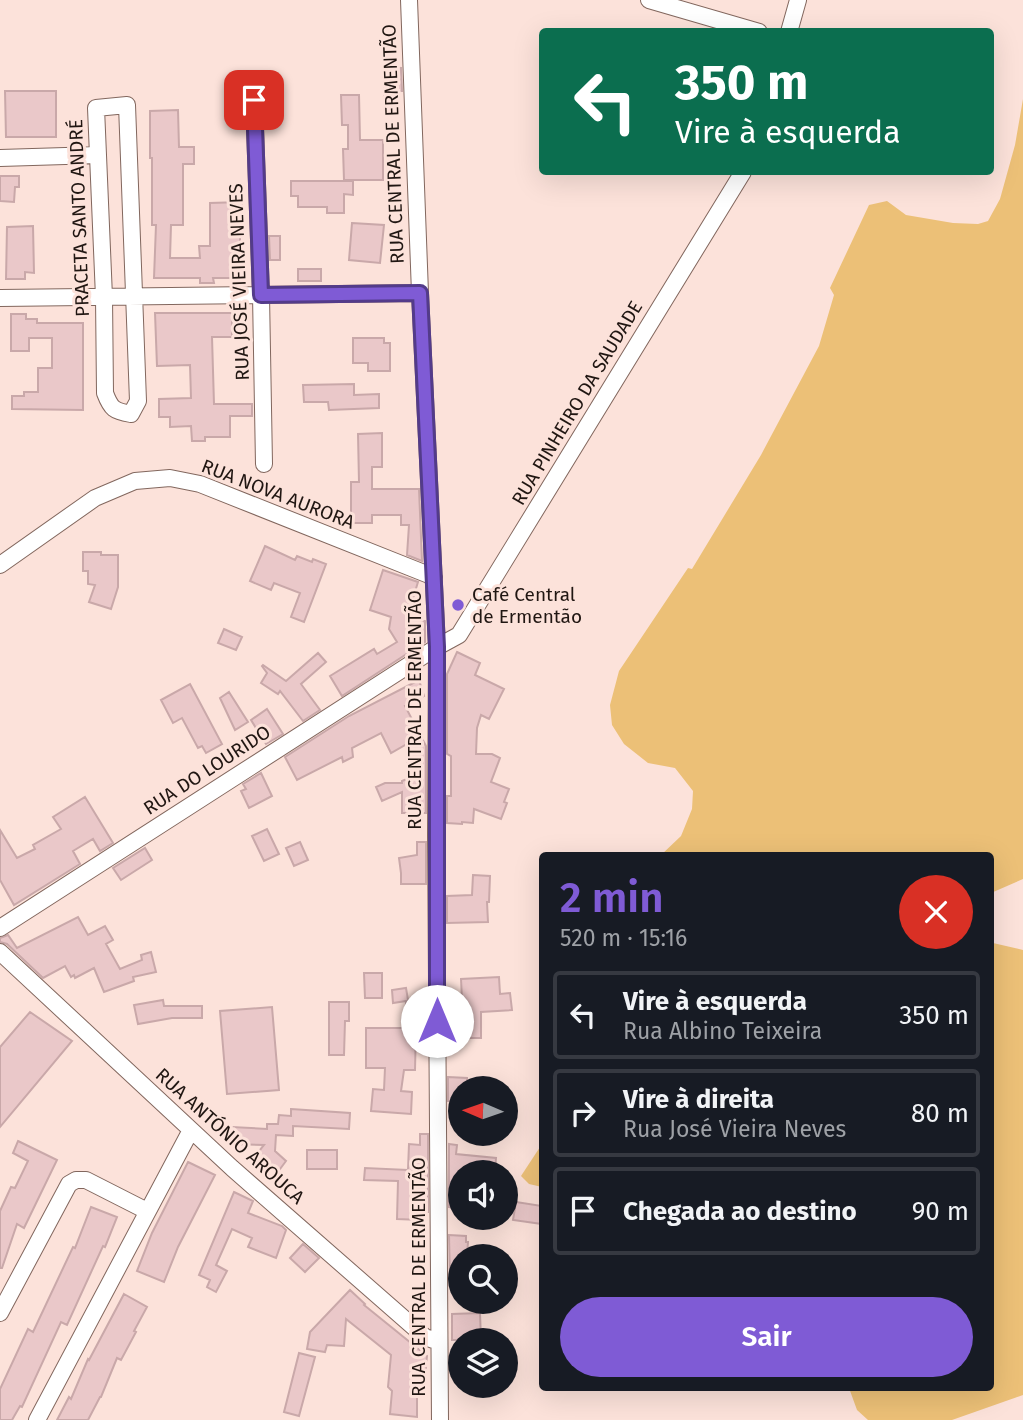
<!DOCTYPE html>
<html lang="pt">
<head>
<meta charset="utf-8">
<style>
	:root { --surface:#171b24; --page:#20242c; --text:#f1f3f6; --muted:#9ea1a6; --line:#363941; --accent:#7f5bd5 }
	body { margin:0; font-family:"Fira Sans",sans-serif; background:var(--page); color:var(--text); height:100vh; display:flex; flex-direction:column; font-size:26px; white-space:nowrap }
	* { box-sizing:border-box; margin:0 }
	p { font-size:23px; color:var(--muted) }
	.icon { flex:none; width:38px; height:38px; fill:none; stroke:currentColor; stroke-width:2; stroke-linecap:round; stroke-linejoin:round }
	.map { position:relative; flex:1; overflow:hidden }
	.details { position:absolute; left:539px; top:852px; width:455px; height:539px; display:flex; flex-direction:column; background:var(--surface); border-radius:7px; box-shadow:0 7px 28px #0002 }
	.details>* { flex:none }
	.banner { position:absolute; left:539px; top:28px; width:455px; height:147px; border-radius:7px; box-shadow:0 7px 28px #0002; background:#0b6e4f; color:#fff; overflow:hidden }
	.needle { width:46px; rotate:272deg }
	.controls { position:absolute; left:448px; top:1076px; display:grid; gap:14px }
	.controls a { display:grid; place-items:center; width:70px; height:70px; border-radius:50%; background:var(--surface); box-shadow:0 7px 28px #0002; font-size:35px }
	.pin { position:absolute; display:grid; place-items:center; width:60px; height:60px; color:#fff; margin:-30px; border-radius:14px; box-shadow:0 4px 10px #0006 }
	.me { position:absolute; width:77px; margin:-38px; rotate:0deg; stroke-linejoin:round; filter:drop-shadow(0 0 5px #0008) }
	.turn { display:flex; align-items:center; gap:24px; height:147px; padding:0 21px; font-size:32px }
	.turn .icon { width:91px; height:91px; stroke-width:2.5 }
	.turn b { display:block; font-size:49px; line-height:60px }
	.round { display:grid; place-items:center; flex:none; width:74px; height:74px; border-radius:37px; background:var(--page) }
	.summary { display:flex; align-items:center; justify-content:space-between; height:119px; padding:0 21px }
	h1 { font-size:42px; font-weight:600; line-height:52px; color:var(--accent) }
	.primary-button { display:flex; gap:14px; margin-top:auto; padding:14px 21px }
	.primary-button a { flex:1; height:80px; border-radius:42px; background:var(--accent); color:#fff; font-size:28px; font-weight:600; line-height:80px; text-align:center }
	ul { padding:0; list-style:none }
	li { display:flex; align-items:center; gap:21px; height:88px; margin:0 14px 10px; padding:0 7px; border:4px solid var(--line); border-radius:7px }
	li div { flex:1 }
	li b { display:block; font-size:26px }
	li em { font-style:normal }
	.map>svg:first-child { display:block }
</style>
</head>
<body>
<div class="map">
<svg width="1023" height="1420" viewBox="0 0 1023 1420">
	<rect width="100%" height="100%" fill="#fce2da"/>
	<path fill="#ecc077" d="M1023,99V879L991,893L990,856H660L681,836L692,809L693,791L675,768L648,763L624,744L612,725L610,705L619,671L688,568L692,569L761,455L819,346L834,295L830,288L869,205L887,201L906,215L953,223L978,224L988,221L1000,199L1015,145Z
		M993,943L1023,950V1395L952,1420H868L857,1410L849,1388H990V946Z
		M542,1144V1187L529,1184L521,1176Z"/>
	<path fill="#eac8c9" stroke="#c9a8a9" stroke-width="2" d="M385,67L401,68L402,91H395V96H384Z
		M5,91H56V137H6Z
		M341,95H359L360,140H383V180H344L343,149H348V125H342Z
		M178,110L179,147H194V164H183V225H171L170,258H200L199,246H210V203L242,202V234H240V261H238V278H213L214,283H200V278H154L156,225H152V158H150V111Z
		M0,176H19V187H15L14,202L0,201Z
		M291,181H353V195L344,194V213H327V207H298V196H291Z
		M352,223L384,225L380,263L349,260Z
		M33,226L34,273L25,272V279H6L7,227Z
		M269,236H280V260H270Z
		M298,269H321V281H298Z
		M155,313H232V337H212L214,404H252V416H230V437H205V441H192L191,426L170,427V417H159V399L191,398L190,365L157,366Z
		M11,314H26V319H37V323H83V410L12,409V396H24V392H38V368H52V338H29V351H11Z
		M353,338H384V343H390V371H368V363H353Z
		M354,384V395L379,394V408L329,410L328,402H304L303,385Z
		M382,433V467H372V489H419L422,561L407,555L409,525H401V515H372V523H351V482H359L358,434Z
		M265,546L295,560L297,556L312,562L313,559L326,564L304,622L291,617L300,593L274,583L271,590L250,581Z
		M83,552H101V555H118V587L111,609L89,602L95,585L88,584V571H83Z
		M383,570L418,582L407,618L425,621V642L342,696L330,676L374,649L377,654L397,642L389,629L391,617L370,610Z
		M224,629L242,637L236,650L218,643Z
		M457,652L480,663L475,675L504,689L489,719L481,715L477,728L476,754H492L500,758L491,782L509,789L504,802L507,803L501,819L474,809L473,823L462,822V824L447,823V796H451V756L447,754V674Z
		M318,653L326,662L301,684L320,710L303,721L280,691L278,694L261,683L267,673L262,666L263,665L286,681Z
		M419,680L424,696L405,706L426,746V813H402V792L382,801L376,787L385,783H402V781L407,779V744L391,753L381,733L352,748L353,757L343,762L342,757L297,780L285,757L349,716Z
		M190,684L222,744L206,753L202,746L198,748L182,718L173,723L161,700Z
		M229,692L248,722L235,730L220,698Z
		M267,709L283,734L266,744L251,720Z
		M261,773L272,796L249,808L241,791L246,789L243,784Z
		M85,797L113,843L100,851L93,839L73,851L80,864L14,905L0,880V830L17,858L35,849L33,845L61,829L53,817Z
		M267,829L279,854L264,861L252,836Z
		M300,842L308,860L294,866L286,848Z
		M417,842H426V884H401V873L399,858L417,855Z
		M145,848L152,860L121,880L113,868Z
		M473,875L490,876L489,902H487L488,922L447,923V896L472,895Z
		M78,917L88,935L105,926L113,940L106,944L120,969L142,960L141,955L151,952L156,972L133,977L134,981L104,992L94,968L75,978L74,975L71,977L65,966L43,978L7,944L0,942V938L8,935L17,948Z
		M364,973H382V998H365Z
		M499,977L500,994L510,993L512,1010L481,1012V1038H464V1021H452V999H462L461,979Z
		M406,988L408,1000L427,1001V1022H406V1001L393,1003L392,990Z
		M163,1000L164,1006H202V1018H172L138,1024L134,1005Z
		M329,1002H349V1021H345L344,1055H329Z
		M272,1007L279,1090L227,1094L220,1011Z
		M30,1012L72,1041L0,1127V1047Z
		M366,1028H416L415,1070H404L401,1091L412,1092L411,1114L371,1111L373,1089L384,1090L385,1068H366Z
		M448,1077L467,1078V1088H460V1102L448,1101Z
		M291,1109L350,1113L349,1129L293,1126V1136L276,1135L275,1151L286,1161L277,1173L270,1167L266,1173L251,1161L264,1145L231,1144L232,1127L267,1129V1124H278L279,1115L291,1116Z
		M420,1134H428V1212H422L421,1220L397,1219L398,1181L364,1180L365,1168L408,1170L409,1144L420,1145Z
		M18,1141L57,1160L24,1228L17,1224L2,1268H0V1211L11,1187L15,1188L28,1161L13,1153Z
		M449,1144L457,1145L456,1154L496,1158L495,1172H460V1208L449,1207Z
		M307,1150H337V1169H307Z
		M188,1162L215,1175L178,1247L164,1282L137,1271L152,1233Z
		M234,1192L253,1201L248,1213L282,1226L286,1230L276,1258L248,1247L252,1238L232,1229L216,1265L227,1271L216,1292L207,1287L210,1280L199,1275Z
		M516,1202L542,1206V1224L513,1220Z
		M91,1207L117,1217L105,1247L103,1246L67,1325L61,1322L22,1407L20,1406L12,1420H0V1389L28,1329L33,1332L73,1247L75,1248Z
		M449,1235L466,1236V1242H468L467,1256H460V1281H450Z
		M303,1244L319,1258L305,1272L290,1258Z
		M350,1290L365,1304L364,1305L427,1356L423,1394H417V1417L390,1414L392,1391L388,1387L391,1355L346,1319L344,1346L327,1345L325,1352L307,1349L310,1332Z
		M124,1294L147,1307L134,1331L136,1332L121,1360L117,1358L101,1397H100L88,1420H57L69,1397L71,1399L88,1359L89,1360Z
		M480,1313L481,1340H452V1314Z
		M299,1353L315,1357L299,1416L284,1412Z"/>
	<g fill="none" stroke-linecap="round" stroke-linejoin="round">
		<defs>
			<path id="minor" d="M409,0L420,293L437,647L436,835L440,1420
				M649,0L759,32
				M789,32L798,0
				M254,100L261,295L264,464
				M127,105L138,401L131,414C114,411 111,409 105,393L104,297L96,108Z
				M0,158L98,155
				M0,298L420,293
				M0,565L95,498L135,481L170,478L200,484L434,577
				M0,928L437,647L459,635L743,172
				M0,952L232,1168L425,1337L439,1342
				M0,1313L69,1184L76,1180H86L147,1211
				M37,1420L191,1130"/>
		</defs>
		<use href="#minor" stroke="#82675e" stroke-width="18"/>
		<use href="#minor" stroke="#fff" stroke-width="16"/>
	</g>
	<g fill="none" stroke-linecap="round" stroke-linejoin="round">
		<defs>
			<path id="route" d="M254,100L261,295L420,293L437,647V1021"/>
		</defs>
		<use href="#route" stroke="#533b8a" stroke-width="18"/>
		<use href="#route" stroke="#7f5bd5" stroke-width="12"/>
	</g>
	<circle fill="#7f5bd5" stroke="#fce2da" stroke-width="2.5" cx="458" cy="605" r="7"/>
	<g text-anchor="middle" dominant-baseline="central" stroke-width="6" stroke-linejoin="round" paint-order="stroke">
		<g font-size="19" fill="#201612" stroke="#fce2da">
			<text transform="translate(393 144) rotate(-92)">RUA CENTRAL DE ERMENTÃO</text>
			<text transform="translate(79 218) rotate(-92)">PRACETA SANTO ANDRÉ</text>
			<text transform="translate(239 282) rotate(-92)">RUA JOSÉ VIEIRA NEVES</text>
			<text transform="translate(577 403) rotate(-59)">RUA PINHEIRO DA SAUDADE</text>
			<text transform="translate(278 494) rotate(21)">RUA NOVA AURORA</text>
			<text transform="translate(414 710) rotate(-90)">RUA CENTRAL DE ERMENTÃO</text>
			<text transform="translate(207 770) rotate(-33)">RUA DO LOURIDO</text>
			<text transform="translate(230 1136) rotate(42)">RUA ANTÓNIO AROUCA</text>
			<text transform="translate(418 1277) rotate(-90)">RUA CENTRAL DE ERMENTÃO</text>
		</g>
		<g font-size="19" fill="#201612" stroke="#fce2da" text-anchor="start">
			<text x="472" y="594">Café Central<tspan x="472" dy="22">de Ermentão</tspan></text>
		</g>
	</g>
</svg>
<div class="controls">
<a><svg class="needle" viewBox="-14 -14 28 28"><path d="M0-13l5 13h-10z" fill="#e53935"/><path d="M0 13l5-13h-10z" fill="#9ea1a6"/></svg></a>
<a><svg class="icon" aria-label="sound" viewBox="0 0 24 24"><path d="M4 9h4l5-4v14l-5-4H4zM17 9q2 3 0 6"/></svg></a>
<a><svg class="icon" aria-label="search" viewBox="0 0 24 24"><circle cx="10" cy="10" r="6"/><path d="M15 15l6 6"/></svg></a>
<a><svg class="icon" aria-label="layers" viewBox="0 0 24 24"><path d="M12 4l9 5-9 5-9-5zM3 14l9 5 9-5"/></svg></a>
</div>
<div class="pin" style="left:254px;top:100px;background:#d93025"><svg class="icon" aria-label="arrive" viewBox="0 0 24 24"><path d="M6 21V4h12l-3 4 3 4H6"/></svg></div>
<svg class="me" style="left:437px;top:1021px" viewBox="-20 -20 40 40"><circle r="19" fill="#fff"/><path d="M0-13L10 11 0 6-10 11z" fill="#7f5bd5"/></svg>
<div class="banner">
<div class="turn"><svg class="icon" aria-label="left" viewBox="0 0 24 24"><path d="M17 20v-9H6M10 6l-5 5 5 5"/></svg><div><b>350 m</b>Vire à esquerda</div></div>
</div>
<section class="details">
<div class="summary"><div><h1>2 min</h1><p>520 m · 15:16</p></div><a class="round" style="background:#d93025;color:#fff"><svg class="icon" aria-label="close" viewBox="0 0 24 24"><path d="M6 6l12 12M18 6L6 18"/></svg></a></div>
<ul>
<li><svg class="icon" aria-label="left" viewBox="0 0 24 24"><path d="M17 20v-9H6M10 6l-5 5 5 5"/></svg><div><b>Vire à esquerda</b><p>Rua Albino Teixeira</p></div><em>350 m</em></li>
<li><svg class="icon" aria-label="right" viewBox="0 0 24 24"><path d="M7 20v-9h11M14 6l5 5-5 5"/></svg><div><b>Vire à direita</b><p>Rua José Vieira Neves</p></div><em>80 m</em></li>
<li><svg class="icon" aria-label="arrive" viewBox="0 0 24 24"><path d="M6 21V4h12l-3 4 3 4H6"/></svg><div><b>Chegada ao destino</b></div><em>90 m</em></li>
</ul>
<div class="primary-button"><a>Sair</a></div>
</section>
</div>
</body>
</html>
